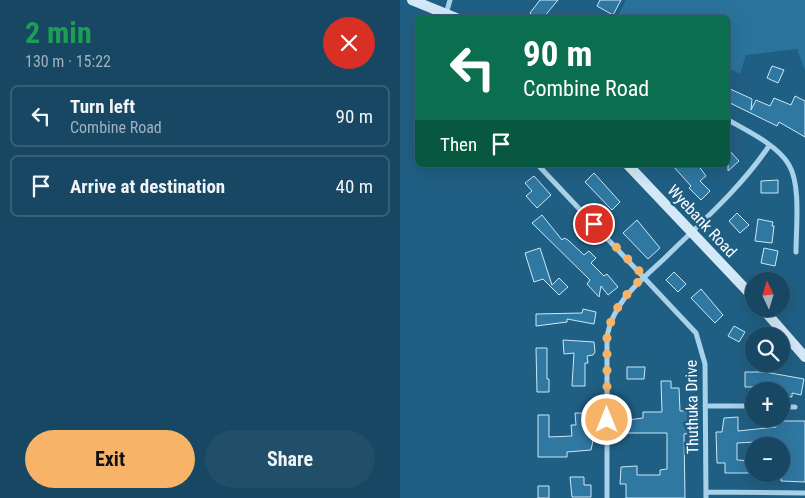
<!DOCTYPE html>
<html lang="en">
<head>
<meta charset="utf-8">
<style>
	:root { --surface:#184763; --page:#214e69; --text:#f1f3f6; --muted:#9fb2be; --line:#365f78; --accent:#f7b368 }
	body { margin:0; font-family:"Roboto Condensed",sans-serif; background:var(--page); color:var(--text); height:100vh; display:flex; flex-direction:column; font-size:19px; white-space:nowrap }
	* { box-sizing:border-box; margin:0 }
	p { font-size:16px; color:var(--muted) }
	.icon { flex:none; width:28px; height:28px; fill:none; stroke:currentColor; stroke-width:2; stroke-linecap:round; stroke-linejoin:round }
	.map { position:relative; flex:1; overflow:hidden }
	.details { display:flex; flex-direction:column; background:var(--surface); width:400px }
	.details>* { flex:none }
	.banner { position:absolute; left:15px; top:15px; width:315px; height:152px; border-radius:8px; box-shadow:0 5px 20px #0002,0 0 0 1px var(--line); background:#0b6e4f; color:#fff; overflow:hidden }
	.needle { width:32px; rotate:356deg }
	.controls { position:absolute; left:345px; top:272px; display:grid; gap:10px }
	.controls a { display:grid; place-items:center; width:45px; height:45px; border-radius:50%; background:var(--surface); box-shadow:0 5px 20px #0002,0 0 0 1px var(--line); font-size:25px }
	.pin { position:absolute; display:grid; place-items:center; width:42px; height:42px; color:#fff; margin:-21px; border:2px solid #fff; border-radius:50%; box-shadow:0 1px 5px #0007 }
	.me { position:absolute; width:55px; margin:-28px; rotate:0deg; stroke-linejoin:round; filter:drop-shadow(0 0 4px #0008) }
	.turn { display:flex; align-items:center; gap:18px; height:105px; padding:0 25px; font-size:22px }
	.turn .icon { width:65px; height:65px; stroke-width:2.5 }
	.turn b { display:block; font-size:35px; line-height:42px }
	.then { display:flex; align-items:center; height:48px; padding:0 25px; background:#0003; gap:10px; font-size:19px }
	.round { display:grid; place-items:center; flex:none; width:52px; height:52px; border-radius:26px; background:var(--page) }
	.summary { display:flex; align-items:center; justify-content:space-between; height:85px; padding:0 25px }
	h1 { font-size:30px; font-weight:700; line-height:38px; color:#1e9e55 }
	.action { display:flex; gap:10px; margin-top:auto; padding:10px 25px }
	.action a { flex:1; height:58px; border-radius:30px; background:var(--accent); color:#111; font-size:20px; font-weight:700; line-height:58px; text-align:center }
	.action a+a { background:var(--page); color:var(--text) }
	ul { padding:0; list-style:none }
	li { display:flex; align-items:center; gap:15px; height:62px; margin:0 10px 8px; padding:0 15px; border:2px solid var(--line); border-radius:8px }
	li div { flex:1 }
	li b { display:block; font-size:19px }
	li em { font-style:normal }
	main { display:flex; flex:1; min-height:0 }
	.map>svg:first-child { display:block }
</style>
</head>
<body>
<main>
<section class="details">
<div class="summary"><div><h1>2 min</h1><p>130 m · 15:22</p></div><a class="round" style="background:#d93025;color:#fff"><svg class="icon" aria-label="close" viewBox="0 0 24 24"><path d="M6 6l12 12M18 6L6 18"/></svg></a></div>
<ul>
<li><svg class="icon" aria-label="left" viewBox="0 0 24 24"><path d="M17 20v-9H6M10 6l-5 5 5 5"/></svg><div><b>Turn left</b><p>Combine Road</p></div><em>90 m</em></li>
<li><svg class="icon" aria-label="arrive" viewBox="0 0 24 24"><path d="M6 21V4h12l-3 4 3 4H6"/></svg><div><b>Arrive at destination</b></div><em>40 m</em></li>
</ul>
<div class="action"><a>Exit</a><a>Share</a></div>
</section>
<div class="map">
<svg width="405" height="498" viewBox="0 0 405 498">
	<rect width="100%" height="100%" fill="#205f84"/>
	<path fill="#2a739c" d="M226,0H405V70L397,49L346,55L340,74L328,68V18L217,17Z"/>
	<path fill="#2f78a2" stroke="#cce8f7" d="M140,0H158L143,18H136L130,13Z
		M200,0H221L213,15L197,6Z
		M372,66L384,70L378,83L367,78Z
		M328,88L352,99L351,110L356,100L370,106L374,98L391,105L395,96L405,101V137L379,122L377,126L328,102Z
		M328,149L339,161L328,171Z
		M272,165H298L306,176L300,181L310,191L301,200L289,188L291,186Z
		M194,173L220,202L212,210L185,182Z
		M134,176L151,195L137,208L126,196L132,191L125,183Z
		M378,180V193H361V181Z
		M337,213L349,225L340,233L329,221Z
		M142,215L162,240L164,238L168,240L184,255L189,251L196,258L191,263L204,276L207,274L218,287L208,295L201,286L199,297L187,284L190,280L132,223Z
		M358,219L373,222L372,226H374L372,243L355,241Z
		M237,220L260,248L248,259L223,233Z
		M140,248L152,285L159,278L168,287L159,295L143,279L134,282L125,253Z
		M364,248L378,251L375,266L361,263Z
		M274,272L286,284L278,292L266,280Z
		M301,289L323,315L315,323L291,298Z
		M183,309L196,312L194,324L167,319V322L136,326V314L182,313Z
		M334,326L345,332L339,342L328,336Z
		M163,340L194,342L195,352L193,355L187,356L188,363H185V386H172L174,353L164,354Z
		M136,348H147V379H149V392H137Z
		M227,367H245L244,379H227Z
		M345,372H365L404,379L401,395L392,393V397L381,395V391L373,389V387H345Z
		M261,381H271V388H279L280,411H290V417L295,422V433L284,434L285,498H226V484H220L221,467L237,466V475H260V470L267,469V433H220V421L243,418V412H262Z
		M175,413H186L190,436H194L191,450L167,452V457H138V415H149V437L172,436L171,425H176Z
		M338,417V431L376,427L375,421H405V482L381,481V446H356V442L337,443V460L354,461V473H325V463H317L316,432H322L324,418Z
		M170,477H184V485H191V497H172Z
		M138,486H149V498H138Z"/>
	<g fill="none" stroke-linecap="round" stroke-linejoin="round">
		<path stroke="#a8d2e9" stroke-width="5" d="M46,14L50,0
			M328,120C346,130 379,146 389,165C401,185 396,228 396,252
			M138,165L296,333L305,364L306,498
			M305,406H354
			M381,407H395
			M306,492L405,493
			M207,498V336C215,297 244,279 270,253C305,219 342,186 369,146"/>
		<path stroke="#d3e9f7" stroke-width="10" d="M12,0L56,18
			M228,165L354,298
			M363,309L405,357"/>
	</g>
	<g fill="none" stroke-linecap="round" stroke-linejoin="round">
		<path stroke="#f7b368" stroke-width="9" stroke-dasharray="0 16.2" d="M194,224L244,276C226,294 212,310 207,336V420"/>
	</g>
	<g text-anchor="middle" dominant-baseline="central" stroke-width="5" stroke-linejoin="round" paint-order="stroke">
		<g font-size="16" fill="#fff" stroke="#205f84">
			<text transform="translate(302 221) rotate(47)">Wyebank Road</text>
			<text transform="translate(292 407) rotate(-91)">Thuthuka Drive</text>
		</g>
	</g>
</svg>
<div class="controls">
<a><svg class="needle" viewBox="-14 -14 28 28"><path d="M0-13l5 13h-10z" fill="#e53935"/><path d="M0 13l5-13h-10z" fill="#9fb2be"/></svg></a>
<a><svg class="icon" aria-label="search" viewBox="0 0 24 24"><circle cx="10" cy="10" r="6"/><path d="M15 15l6 6"/></svg></a>
<a>+</a>
<a>−</a>
</div>
<div class="pin" style="left:194px;top:224px;background:#d93025"><svg class="icon" aria-label="arrive" viewBox="0 0 24 24"><path d="M6 21V4h12l-3 4 3 4H6"/></svg></div>
<svg class="me" style="left:207px;top:420px" viewBox="-20 -20 40 40"><circle r="17" fill="#f7b368" stroke="#fff" stroke-width="3"/><path d="M0-11L8 9 0 5-8 9z" fill="#fff"/></svg>
<div class="banner">
<div class="turn"><svg class="icon" aria-label="left" viewBox="0 0 24 24"><path d="M17 20v-9H6M10 6l-5 5 5 5"/></svg><div><b>90 m</b>Combine Road</div></div>
<div class="then">Then<svg class="icon" aria-label="arrive" viewBox="0 0 24 24"><path d="M6 21V4h12l-3 4 3 4H6"/></svg></div>
</div>
</div>
</main>
</body>
</html>
